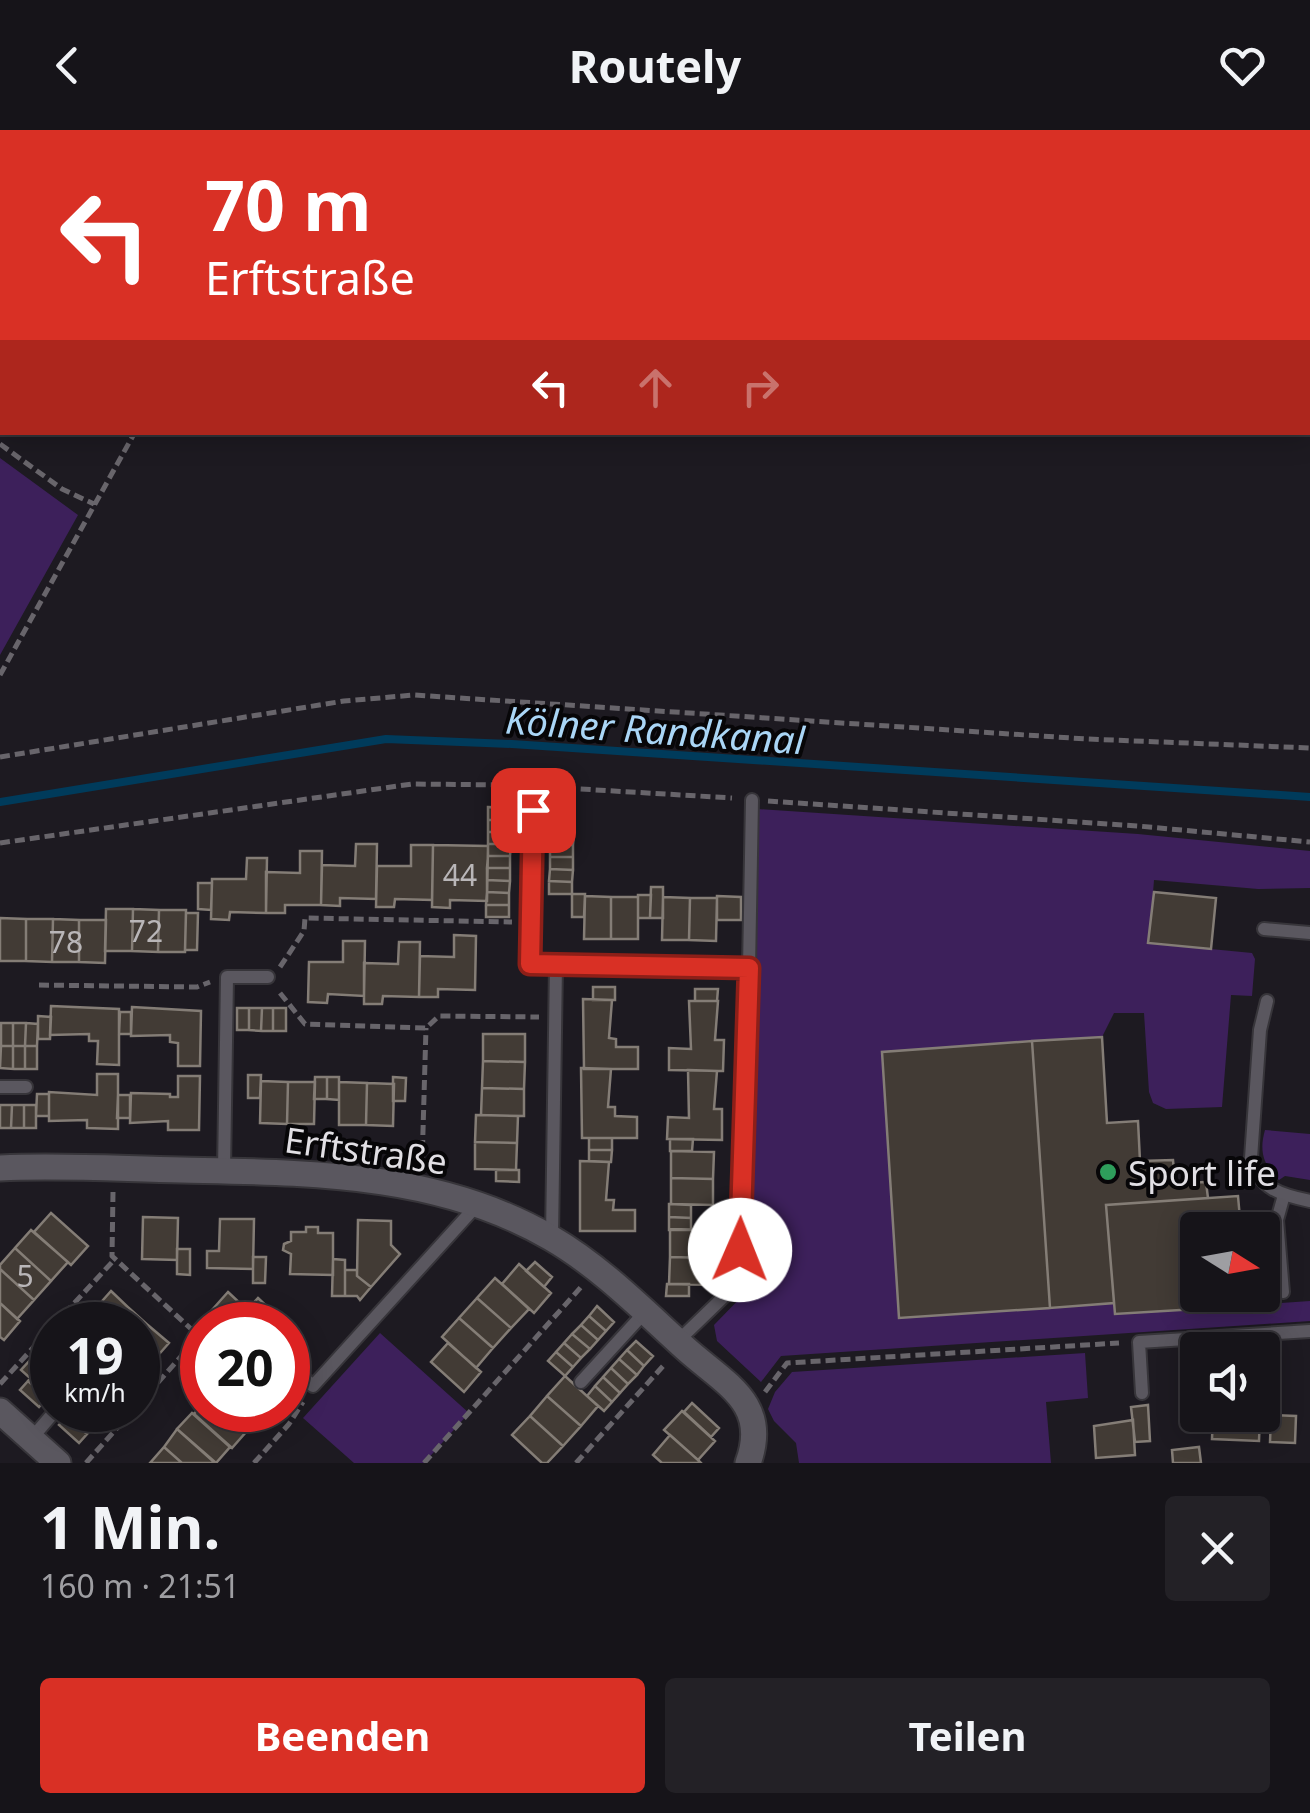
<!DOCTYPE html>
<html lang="de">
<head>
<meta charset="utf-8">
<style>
	:root { --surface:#161419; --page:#232126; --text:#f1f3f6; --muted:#9e9ea2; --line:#353338; --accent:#d93025 }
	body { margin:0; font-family:"Noto Sans",sans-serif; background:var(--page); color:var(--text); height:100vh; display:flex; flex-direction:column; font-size:38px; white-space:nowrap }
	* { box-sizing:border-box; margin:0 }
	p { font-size:32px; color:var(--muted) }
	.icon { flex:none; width:55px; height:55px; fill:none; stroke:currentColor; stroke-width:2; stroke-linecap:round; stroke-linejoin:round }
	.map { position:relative; height:1333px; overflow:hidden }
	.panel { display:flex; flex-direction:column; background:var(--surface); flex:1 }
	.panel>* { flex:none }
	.top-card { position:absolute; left:0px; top:0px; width:1310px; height:305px; box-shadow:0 5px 25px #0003,0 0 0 2px var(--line); background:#d93025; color:#fff; overflow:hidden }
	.needle { width:65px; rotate:101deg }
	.buttons { position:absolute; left:1180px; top:1082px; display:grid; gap:20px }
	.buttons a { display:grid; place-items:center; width:100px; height:100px; border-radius:10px; background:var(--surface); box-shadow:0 5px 25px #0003,0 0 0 2px var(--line); font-size:50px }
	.speed { position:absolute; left:30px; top:1172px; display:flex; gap:20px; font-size:50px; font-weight:700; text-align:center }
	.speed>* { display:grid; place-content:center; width:130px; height:130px; border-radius:50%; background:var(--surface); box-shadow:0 5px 25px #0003,0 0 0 2px var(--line); line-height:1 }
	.speed small { font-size:25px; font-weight:400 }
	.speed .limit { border:15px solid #d22; background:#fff; color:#111 }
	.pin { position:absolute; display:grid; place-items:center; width:85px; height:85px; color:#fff; margin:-42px; border-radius:20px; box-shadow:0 5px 15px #0006 }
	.me { position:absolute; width:110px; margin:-55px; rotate:1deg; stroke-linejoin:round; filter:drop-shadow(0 0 8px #0008) }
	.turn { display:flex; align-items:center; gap:35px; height:210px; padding:0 40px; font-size:45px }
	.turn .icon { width:130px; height:130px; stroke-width:2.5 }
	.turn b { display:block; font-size:70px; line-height:85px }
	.lanes { display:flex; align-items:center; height:95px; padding:0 40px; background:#0003; justify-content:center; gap:50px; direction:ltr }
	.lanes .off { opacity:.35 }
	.round { display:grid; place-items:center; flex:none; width:105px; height:105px; border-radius:10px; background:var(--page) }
	.headline { display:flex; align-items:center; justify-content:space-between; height:170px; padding:0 40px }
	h1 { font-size:60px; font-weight:700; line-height:75px }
	.cta { display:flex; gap:20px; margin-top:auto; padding:20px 40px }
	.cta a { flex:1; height:115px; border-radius:10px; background:var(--accent); color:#fff; font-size:40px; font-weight:700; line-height:115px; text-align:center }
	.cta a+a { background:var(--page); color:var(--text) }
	header { display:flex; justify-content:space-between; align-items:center; height:130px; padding:0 40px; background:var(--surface); font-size:45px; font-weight:700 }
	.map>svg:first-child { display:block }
</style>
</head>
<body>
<header><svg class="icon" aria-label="back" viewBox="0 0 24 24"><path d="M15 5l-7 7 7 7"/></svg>Routely<svg class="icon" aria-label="heart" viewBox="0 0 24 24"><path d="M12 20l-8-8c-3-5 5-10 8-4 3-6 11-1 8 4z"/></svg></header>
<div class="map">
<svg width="1310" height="1333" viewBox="0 0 1310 1333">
	<rect width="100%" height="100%" fill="#1d1a21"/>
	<path fill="#3d205b" d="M0,328L78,385L0,525Z
		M757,679L1138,704L1310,721V758L1258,759L1154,750L1149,813L1252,823L1255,829L1252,866L1231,865L1222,977L1166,979L1153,973L1149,962L1144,883H1114L1102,907L882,922L899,1188L1114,1173L1116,1184L1310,1171V1191L781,1226L761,1252L717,1211L714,1195L749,1159Z
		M1265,1000L1310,1004V1050L1285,1046L1279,1050C1263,1035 1259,1021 1265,1000Z
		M380,1203L469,1283L424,1333H354L303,1288Z
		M1085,1223L1088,1268L1046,1272L1051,1333H799L796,1313L774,1291L768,1279L775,1262L792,1242Z"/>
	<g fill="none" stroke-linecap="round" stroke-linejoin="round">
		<path stroke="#003b5b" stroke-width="8" d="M0,672L386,609L512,614L1310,667"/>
	</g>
	<path fill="#423b35" stroke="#847d76" stroke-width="2.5" d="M488,677L511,678V690H488Z
		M551,678L574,679V691H551Z
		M488,690H511V702H488Z
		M551,691H574V703H551Z
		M488,702H511V714H488Z
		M551,703H574L573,715H550Z
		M356,714H377L376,769L340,768V776L321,775L322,735L355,736Z
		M488,714H511L510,726H488Z
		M411,715H433L432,770L395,769L394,777H376L377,736H411Z
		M433,715L488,716L487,771L450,770V778L432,777Z
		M550,715H573V727H550Z
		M300,721H322L321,775H285V783H266V742L300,743Z
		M488,726H510V738H487Z
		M550,727H573V740L550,739Z
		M247,728H267L266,783L230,782L229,790L211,789L212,749H246Z
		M487,738H510V751L487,750Z
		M550,739L573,740L572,752L549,751Z
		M487,750L510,751L509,763L487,762Z
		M549,751L572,752V764H549Z
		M198,753H212L211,780L198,779Z
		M651,757H663V788H650Z
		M487,762L509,763V775H486Z
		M1154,762L1216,768L1211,819L1148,813Z
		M572,764H585L584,787H572Z
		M638,765H651L650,788H638Z
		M585,766L611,767V809H584Z
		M717,766L741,767V790H717Z
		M611,767H638V809H611Z
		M663,767L690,768L689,810H662Z
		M690,768H717L716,811L689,810Z
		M486,775H509V787H486Z
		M106,779H133L132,821H105Z
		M133,779L159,780L158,822L132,821Z
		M159,780H186L185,822H158Z
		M186,783H198L197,820H185Z
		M0,788L26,789V831H0Z
		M26,789H53L52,832L26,831Z
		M53,789L79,790V832H52Z
		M79,790H106L105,833L79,832Z
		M454,805L476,806L475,860L438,859V867H419L420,826L454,827Z
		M343,811H365L364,866L328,864L327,873L308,872L309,832H343Z
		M399,812H420L419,867L383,866L382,874H364V833L398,834Z
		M593,857H615V870H593Z
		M695,859H718L717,871H695Z
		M583,869L612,870L609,908L616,909V917H638V939H584Z
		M689,871H718L715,910H724L723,941L669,940V918L691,919Z
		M51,876L119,879V935L97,934L98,911H89V904L50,905Z
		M132,877L201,881L200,936H178V913L170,912V905L131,906Z
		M237,878H249V900H237Z
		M249,878H262L261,901L249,900Z
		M262,878H273V901H261Z
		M273,878H286V901H273Z
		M120,882H131V904H119Z
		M38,886L51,887L50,909H38Z
		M1,893H13V916H1Z
		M13,893H26L25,916H13Z
		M26,893L38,894L37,916H25Z
		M483,904H525V932L483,931Z
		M1102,907L1107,993L1138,991L1140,1031L1173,1030L1175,1053L1206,1052L1208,1068L1106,1075L1114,1173L1050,1178L1032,911Z
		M1032,911L1050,1178L899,1188L882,922Z
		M1,916H13V939L0,938Z
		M13,916H25V939H13Z
		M25,916H37V939H25Z
		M483,931L525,932L524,959L482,958Z
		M581,938L611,939L608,977H615V986L637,987V1008H582Z
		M688,940L717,941L714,979H722V1010L667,1009L668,987L689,988Z
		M97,944H118V999L87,998V990L49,991V962L97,965Z
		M248,945H261L260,968H248Z
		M178,946H200L199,1000H168V991L130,993L131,963L170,964V967H178Z
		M315,947H327V969H314Z
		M327,947H339V970L327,969Z
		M393,947L406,948L405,971H393Z
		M261,951L288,952L287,994L260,993Z
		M288,952H315L314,994H287Z
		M339,952L367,953L366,995H339Z
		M367,953L394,954L393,996L366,995Z
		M482,958L524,959V986L481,985Z
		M37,964H49V986H36Z
		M118,965H130V988H117Z
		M0,975H12L11,998H0Z
		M12,975H24V998H11Z
		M24,975H36V998H24Z
		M476,985L518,986L517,1013L475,1012Z
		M589,1008H612V1020H589Z
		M670,1009H693L692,1021H670Z
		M475,1012L517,1013L516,1040L475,1039Z
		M589,1020H612L611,1032L589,1031Z
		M671,1021L714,1022L713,1049L671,1048Z
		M580,1031L609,1032L606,1070H614L613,1080H635V1101H580Z
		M496,1040H519V1052L496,1051Z
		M671,1048L713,1049V1075L671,1074Z
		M1238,1066L1241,1100H1198V1165H1245L1246,1176L1115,1184L1106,1075Z
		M669,1074L691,1075V1088L669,1087Z
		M51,1083L88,1116L71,1135L34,1102Z
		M143,1087L178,1088L177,1130L142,1129Z
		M669,1087L691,1088V1100H669Z
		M220,1089H254L253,1139L207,1138V1121H219Z
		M358,1090L391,1091V1115L400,1124L371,1157L357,1146Z
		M306,1097H318V1103H333V1145L290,1144L291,1124L283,1120L284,1114L291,1111V1102H306Z
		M670,1099L712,1100V1128L670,1127Z
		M31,1100L68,1132L51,1151L15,1118Z
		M15,1118L51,1151L34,1170L0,1139V1135Z
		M177,1119H190V1145L177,1144Z
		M253,1127H266L265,1153H253Z
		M670,1127L712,1128L711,1155L669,1154Z
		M333,1129L345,1130V1166H332Z
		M535,1132L552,1147L544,1157L526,1141Z
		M519,1134L551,1163L534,1183L502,1154Z
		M0,1139L34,1170L17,1189L0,1173Z
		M345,1140H357V1146L371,1157L360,1170L357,1166H345Z
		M495,1148L529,1179L511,1198L477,1168Z
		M667,1154H689V1166H666Z
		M111,1161L130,1179L116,1195H81Z
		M228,1162L259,1191L255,1195H209L203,1190Z
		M258,1168L275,1184L267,1193L250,1177Z
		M477,1168L511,1198L493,1218L459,1188Z
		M0,1173L20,1191L4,1210L0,1207Z
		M597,1176L614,1192L606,1201L589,1186Z
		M130,1179L149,1196L138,1209V1195H116Z
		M589,1186L606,1201L598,1210L581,1195Z
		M459,1188L493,1218L476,1238L442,1207Z
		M581,1195L598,1210L590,1219L572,1204Z
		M149,1196L169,1213L138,1248V1209Z
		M572,1204L590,1219L581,1228L564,1213Z
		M636,1211L653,1226L644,1236L627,1220Z
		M448,1213L481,1242L464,1262L431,1232Z
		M564,1213L581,1228L573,1237L556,1222Z
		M43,1216L52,1224L30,1248L21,1240Z
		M627,1220L644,1236L637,1245L619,1229Z
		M556,1222L573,1237L565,1246L548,1231Z
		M619,1229L637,1245L628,1254L611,1238Z
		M44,1233L52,1240V1257L36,1242Z
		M611,1238L628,1254L620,1263L603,1247Z
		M36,1242L52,1257L47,1268L28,1251Z
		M565,1246L598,1276L581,1296L547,1266Z
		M603,1247L620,1263L612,1272L595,1256Z
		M28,1251L47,1268L39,1277L20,1260Z
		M595,1256L612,1272L604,1281L587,1266Z
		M547,1266L581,1296L563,1316L530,1286Z
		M692,1273L719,1298L711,1307L684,1282Z
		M202,1275V1280H222L246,1302L232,1318L194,1284Z
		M1148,1275L1150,1311L1135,1312L1131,1277Z
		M73,1280H79L95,1295L87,1304L67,1286Z
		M79,1280H97L103,1286L95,1295Z
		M222,1280H258L262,1284L246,1302Z
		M682,1281L715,1311L698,1330L664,1300Z
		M192,1283L230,1317L216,1333L177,1299Z
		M1213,1285H1260L1259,1311L1212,1309Z
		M1271,1285L1296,1286L1295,1313L1270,1312Z
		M67,1286L87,1304L79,1313L59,1295Z
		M530,1286L563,1316L547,1333H542L512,1305Z
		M1133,1290L1135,1325L1096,1328L1094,1296Z
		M177,1299L215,1333H182L164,1317Z
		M670,1305L698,1330L701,1333H662L653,1325Z
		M164,1317L182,1333H150Z
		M1199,1317L1201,1333H1173L1172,1320Z"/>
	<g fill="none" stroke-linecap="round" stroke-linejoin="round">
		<defs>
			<path id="service" d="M533,680L530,834L749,838L739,1152L678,1211
				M1264,799L1310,803
				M749,838L752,670
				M1267,871L1260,900L1251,1028C1259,1059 1281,1065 1310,1071
				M0,957H26
				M224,1041L227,847H268
				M552,1108L556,834
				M1283,1162L1277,1090L1284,1065
				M288,1234L313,1256L478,1074
				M581,1252L645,1182
				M1142,1263L1139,1212L1310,1201
				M31,1309L56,1280"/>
			<path id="minor" d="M0,1038C60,1035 122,1039 182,1040C309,1043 438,1042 551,1108C601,1137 643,1180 686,1219C725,1254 770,1273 748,1333
				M0,1281L58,1333"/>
		</defs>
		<use href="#service" stroke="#37353a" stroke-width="16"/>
		<use href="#minor" stroke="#37353a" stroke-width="29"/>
		<path stroke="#68656b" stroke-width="5" stroke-dasharray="10 5" stroke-linecap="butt" d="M309,2L310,0
			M0,314L62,359L94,374
			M0,545L135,302
			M0,627L344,571L414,565L1087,609L1310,618
			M768,671L1138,696L1310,712
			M0,713L412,654L513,655L732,668
			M280,837L304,801L305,788L512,792
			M39,855L197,857L210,852
			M280,863L305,894L426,898L439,886L539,887
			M422,1035L426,898
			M113,1062L112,1126L202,1209
			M54,1195L115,1129
			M0,1254L52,1197
			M765,1262L787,1233L1119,1213
			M138,1275L199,1206
			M86,1333L133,1280
			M254,1333L289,1294L303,1272
			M424,1333L582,1156
			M576,1333L664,1235"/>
		<use href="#service" stroke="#5a575f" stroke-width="12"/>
		<use href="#minor" stroke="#5a575f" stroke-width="25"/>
	</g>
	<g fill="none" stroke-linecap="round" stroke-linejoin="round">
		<defs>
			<path id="route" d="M533,680L530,834L749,838L740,1120"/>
		</defs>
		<use href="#route" stroke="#8d1f18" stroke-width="25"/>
		<use href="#route" stroke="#d93025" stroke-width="18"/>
	</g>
	<circle fill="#2e9e5b" stroke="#070608" stroke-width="4" cx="1108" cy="1042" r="10"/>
	<g text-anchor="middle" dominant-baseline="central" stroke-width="8" stroke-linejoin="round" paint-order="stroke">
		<g font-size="30" fill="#b9b6b8">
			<text x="460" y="744">44</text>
			<text x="146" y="800">72</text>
			<text x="66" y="811">78</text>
			<text x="25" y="1145">5</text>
		</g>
		<g font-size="35" fill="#e1dfe4" stroke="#070608">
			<text transform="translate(366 1020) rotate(8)">Erftstraße</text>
		</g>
		<g font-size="35" fill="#e1dfe4" stroke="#070608" text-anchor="start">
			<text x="1128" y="1042">Sport life</text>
		</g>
		<g font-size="38" font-style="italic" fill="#aad6f6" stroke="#070608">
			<text transform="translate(655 599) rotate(4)">Kölner Randkanal</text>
		</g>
	</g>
</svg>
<div class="buttons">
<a><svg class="needle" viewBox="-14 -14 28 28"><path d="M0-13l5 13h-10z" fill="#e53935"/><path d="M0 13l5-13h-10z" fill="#9e9ea2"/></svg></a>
<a><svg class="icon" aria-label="sound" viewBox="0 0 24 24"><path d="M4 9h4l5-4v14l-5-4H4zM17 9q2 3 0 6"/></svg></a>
</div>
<div class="speed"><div>19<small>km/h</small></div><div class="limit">20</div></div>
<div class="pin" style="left:533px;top:680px;background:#d93025"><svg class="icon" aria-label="arrive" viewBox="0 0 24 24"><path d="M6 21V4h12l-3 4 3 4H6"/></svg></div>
<svg class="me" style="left:740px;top:1120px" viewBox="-20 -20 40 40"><circle r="19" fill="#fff"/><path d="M0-13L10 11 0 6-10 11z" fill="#d93025"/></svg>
<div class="top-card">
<div class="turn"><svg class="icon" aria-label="left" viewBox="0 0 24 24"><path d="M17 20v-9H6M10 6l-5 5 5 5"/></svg><div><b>70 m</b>Erftstraße</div></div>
<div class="lanes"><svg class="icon" aria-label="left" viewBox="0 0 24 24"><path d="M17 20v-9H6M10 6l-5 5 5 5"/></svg><svg class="icon off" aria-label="ahead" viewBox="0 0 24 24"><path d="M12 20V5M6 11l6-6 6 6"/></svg><svg class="icon off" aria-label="right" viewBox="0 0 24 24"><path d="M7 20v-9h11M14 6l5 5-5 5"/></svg></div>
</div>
</div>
<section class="panel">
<div class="headline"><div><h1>1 Min.</h1><p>160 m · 21:51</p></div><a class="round"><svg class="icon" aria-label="close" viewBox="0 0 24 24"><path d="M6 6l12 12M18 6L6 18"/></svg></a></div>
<div class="cta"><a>Beenden</a><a>Teilen</a></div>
</section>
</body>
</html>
